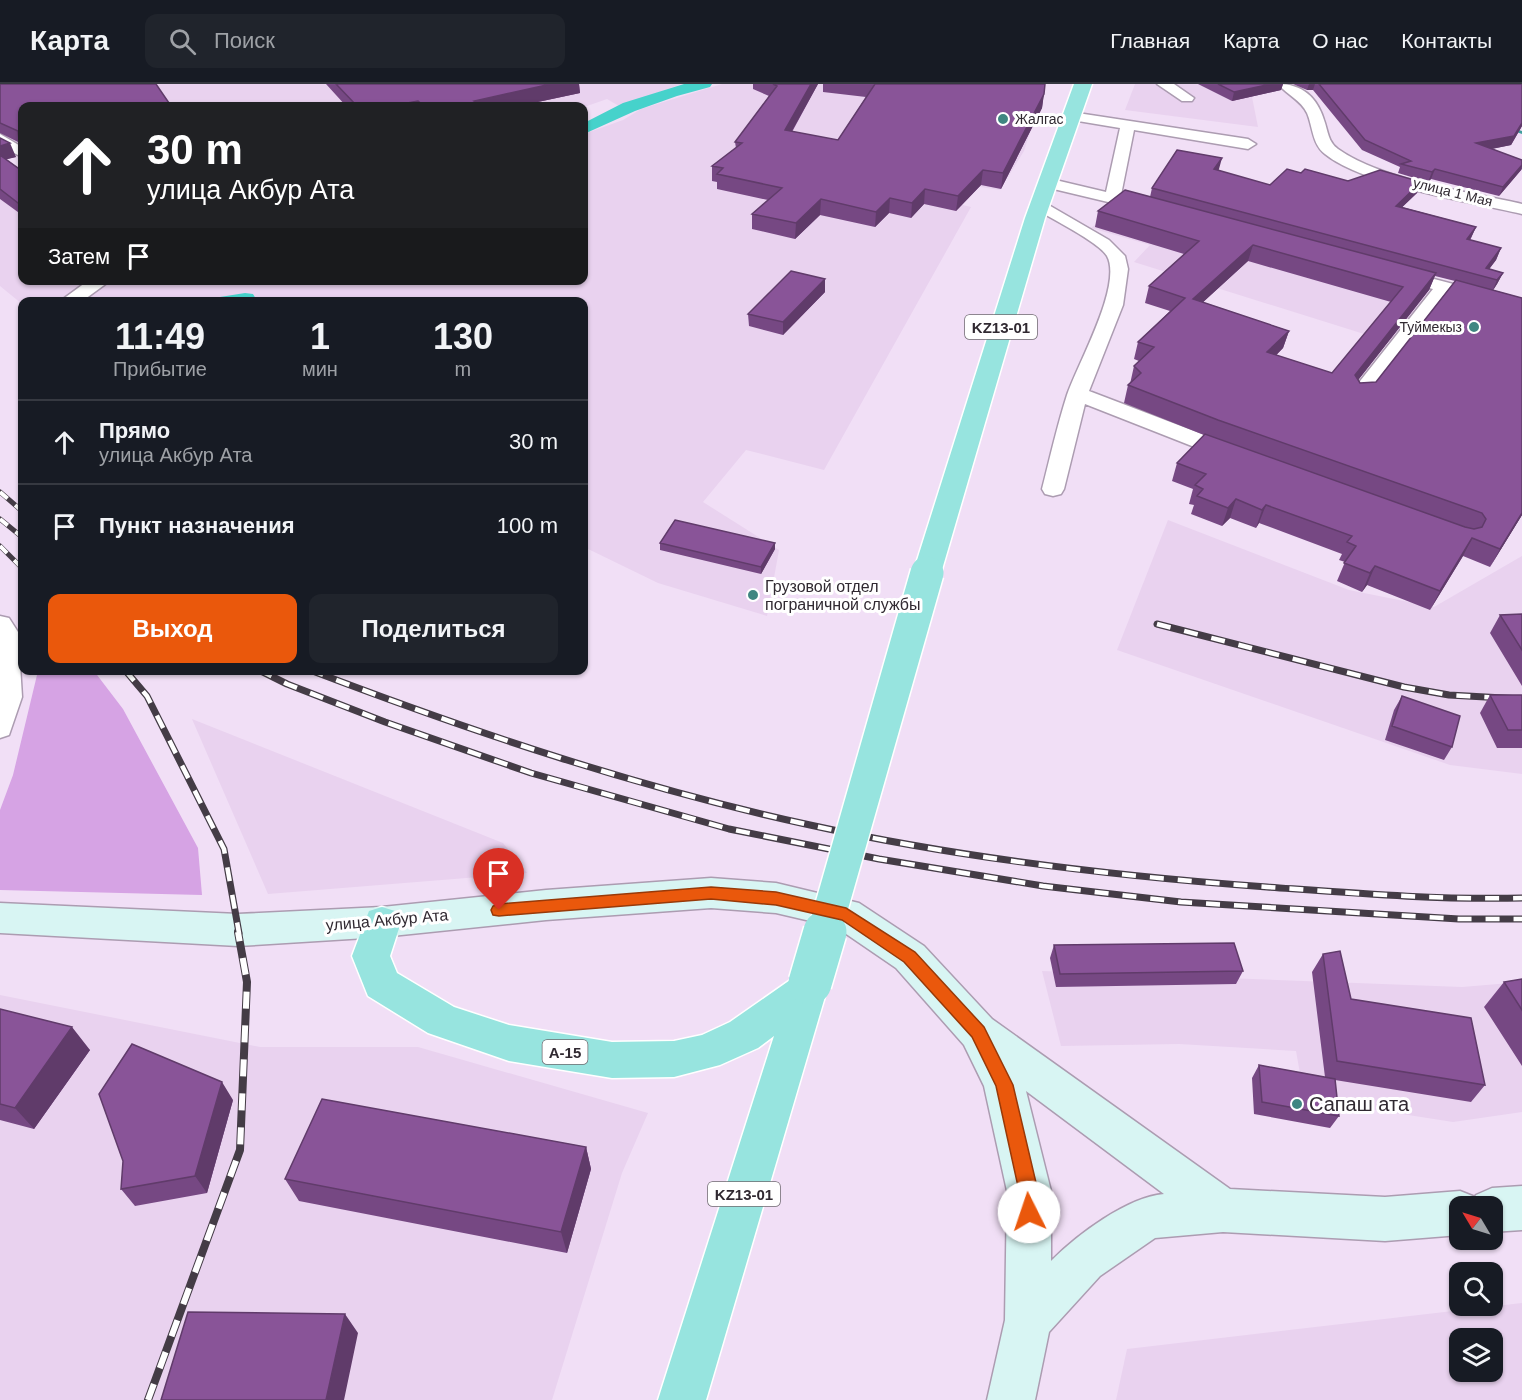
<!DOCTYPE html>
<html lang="ru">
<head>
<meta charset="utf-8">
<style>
	:root { --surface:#171b24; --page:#20242c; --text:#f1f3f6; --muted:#9ea1a6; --line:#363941; --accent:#ea580c }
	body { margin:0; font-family:Arial,sans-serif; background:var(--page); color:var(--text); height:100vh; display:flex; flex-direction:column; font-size:22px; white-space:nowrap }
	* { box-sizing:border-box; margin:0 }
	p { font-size:20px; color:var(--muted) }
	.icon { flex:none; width:33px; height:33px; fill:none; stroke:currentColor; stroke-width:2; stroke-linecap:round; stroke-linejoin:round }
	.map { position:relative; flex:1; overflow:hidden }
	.side { position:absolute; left:18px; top:213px; width:570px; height:378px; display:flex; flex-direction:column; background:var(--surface); border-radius:12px; box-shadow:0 2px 4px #0004 }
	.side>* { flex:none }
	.banner { position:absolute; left:18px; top:18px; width:570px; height:183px; border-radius:12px; box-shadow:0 2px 4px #0004; background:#202124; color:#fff; overflow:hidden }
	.needle { width:39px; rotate:308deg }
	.controls { position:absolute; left:1449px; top:1112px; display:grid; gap:12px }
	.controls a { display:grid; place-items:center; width:54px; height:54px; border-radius:12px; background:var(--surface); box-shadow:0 2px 4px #0004; font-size:30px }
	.pin { position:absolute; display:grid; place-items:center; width:51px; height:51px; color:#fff; margin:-62px -26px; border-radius:50% 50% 50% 0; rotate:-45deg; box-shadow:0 0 6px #0007 }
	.pin .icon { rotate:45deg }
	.me { position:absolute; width:66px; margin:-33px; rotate:356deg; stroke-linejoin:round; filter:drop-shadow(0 0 4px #0008) }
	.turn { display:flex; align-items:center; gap:21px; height:126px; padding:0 30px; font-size:27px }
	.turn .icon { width:78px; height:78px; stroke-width:2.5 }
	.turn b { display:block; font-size:42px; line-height:51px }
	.then { display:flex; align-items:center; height:57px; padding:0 30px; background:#0003; gap:12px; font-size:22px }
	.eta { display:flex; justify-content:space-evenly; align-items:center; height:102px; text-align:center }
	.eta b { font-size:36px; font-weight:600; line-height:42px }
	.cta { display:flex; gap:12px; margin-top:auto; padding:12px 30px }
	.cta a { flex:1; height:69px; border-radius:12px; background:var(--accent); color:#fff; font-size:24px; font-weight:600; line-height:69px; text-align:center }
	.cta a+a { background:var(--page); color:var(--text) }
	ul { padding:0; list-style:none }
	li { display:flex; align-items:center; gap:18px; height:84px; padding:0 30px; border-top:2px solid var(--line) }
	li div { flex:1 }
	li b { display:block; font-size:22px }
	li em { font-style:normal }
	header { display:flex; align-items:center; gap:36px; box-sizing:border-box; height:84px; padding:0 30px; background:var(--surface); border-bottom:2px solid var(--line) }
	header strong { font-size:28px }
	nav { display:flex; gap:33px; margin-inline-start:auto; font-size:21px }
	.search { width:420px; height:54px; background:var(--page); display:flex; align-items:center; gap:15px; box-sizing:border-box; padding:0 21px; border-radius:12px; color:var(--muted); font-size:22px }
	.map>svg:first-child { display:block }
</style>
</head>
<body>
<header>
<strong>Карта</strong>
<div class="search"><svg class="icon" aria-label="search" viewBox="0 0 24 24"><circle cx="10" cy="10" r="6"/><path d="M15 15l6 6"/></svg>Поиск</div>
<nav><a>Главная</a><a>Карта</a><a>О нас</a><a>Контакты</a></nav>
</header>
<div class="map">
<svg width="1522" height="1316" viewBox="0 0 1522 1316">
	<rect width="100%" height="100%" fill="#f1dff6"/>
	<path fill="#e9d2ef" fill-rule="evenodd" d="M0,0H682L619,22L607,15L584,23L22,22V62L0,47Z
		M722,0H1045L1024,67L1000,106L864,85L929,113L971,123L824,386L746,366L703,418L779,466L767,532L658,499L584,463V218H22V220L0,202V77L22,93V196H584V50L623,36L641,25Z
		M1135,0H1241L1251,8L1258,43L1125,26Z
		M1118,123L1436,209L1396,260L1134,178L1150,161L1091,144Z
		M1168,436L1349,506L1434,523L1522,472V690L1450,681L1117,566Z
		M192,635L503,759L527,789L268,810Z
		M1042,887L1462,903L1522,898V1028L1453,1038L1338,1020L1303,1006L1296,967L1179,960L1061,962Z
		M0,911L260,963H418L648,1029L622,1089L552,1316H0Z
		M1522,1219V1316H1116L1127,1265ZM1460,1254H1492V1287H1460Z"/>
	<path fill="#d6a3e4" d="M46,587H94L123,625L198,764L202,811L0,806V726L13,691L37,591Z"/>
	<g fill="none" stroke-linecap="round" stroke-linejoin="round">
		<path fill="#3f9f9d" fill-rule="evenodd" d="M1505,42L1522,47V50L1505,44Z"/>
		<path fill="#46d2cb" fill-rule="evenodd" d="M684,0H712L710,3L677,12L635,27L584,50V39L623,19Z
			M245,209L253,210L256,215L254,218H218L220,213Z"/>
		<defs>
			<path id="minor" d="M1157,0H1174L1194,14L1192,17H1182Z
				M1278,0C1302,0 1317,13 1324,36C1328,47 1328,58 1338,65C1383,97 1467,107 1522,120V130C1471,118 1363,101 1325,70C1312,60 1313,43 1307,29C1301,16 1287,11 1278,0Z
				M1071,28L1248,55L1256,60L1248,65L1134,46L1121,111L1156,120L1158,123L1150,128L1041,102L1039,99L1047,94L1106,108L1120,44L1066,35L1064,32Z
				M0,50L22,63V73L0,62Z
				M1040,116L1109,156L1125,172L1128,185L1123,221L1089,307L1241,365L1244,370L1241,375L1233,376L1225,375L1085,320L1064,405L1061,410L1053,412L1045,410L1042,405C1050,374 1057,342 1067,311C1077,281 1123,201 1107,172C1099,158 1050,134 1034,124L1032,121Z
				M1396,185L1522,218V230L1448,210L1367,314H1353L1350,310L1353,306L1433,205L1390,194L1387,190L1390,186Z
				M89,196H111L81,218H59Z
				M0,532L9,534L18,548L22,613L9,651L0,654Z"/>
			<path id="secondary" d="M711,794L776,799L859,819L924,862L992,935L1230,1105L1385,1113L1460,1107L1475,1113L1476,1111L1492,1104L1522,1102V1146L1492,1148V1122H1460V1151L1385,1157L1223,1148L1155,1154L1100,1192L1049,1248L1035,1316H987L1005,1236L1007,1107L984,1002L964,961L896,884L836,843L776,829L711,824L546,836L382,853L238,862L0,849V819L238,830L382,823L546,806ZM1026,1007L1164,1110C1127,1113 1077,1151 1051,1177V1107Z"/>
			<path id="trunk" d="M1074,0H1092L1045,134L941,489L937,496L927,498L917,496L913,489L1025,134Z
				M382,823L395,827L401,838L390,872L397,889L454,923L509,941L612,958L674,957L702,951L730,938L793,894L796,887L810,882L824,887L829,899L706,1316H658L774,952L758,964L720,981L674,993L612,994L509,977L428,949L368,912L352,872L369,827Z"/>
		</defs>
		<use href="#minor" stroke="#ac9cb1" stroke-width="3"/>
		<use href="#secondary" stroke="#ac9cb1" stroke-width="3"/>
		<use href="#trunk" stroke="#fff" stroke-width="3"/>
		<use href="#minor" fill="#fff" fill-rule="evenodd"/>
		<use href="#secondary" fill="#d8f5f3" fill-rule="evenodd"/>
		<use href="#trunk" fill="#97e4df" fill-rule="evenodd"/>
		<defs>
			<path id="rail-far2" d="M0,408L22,427
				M0,435L22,453
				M0,462L22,484"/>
			<path id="rail-far1" d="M1157,540L1404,603L1449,611L1522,615
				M125,586L147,612L224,765L239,849
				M259,586L287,600L385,638L531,689L729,745L879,775L1043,802L1181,818L1459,835H1522
				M310,586C473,648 639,704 810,741C960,774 1113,792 1267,803C1352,809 1437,816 1522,814"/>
			<path id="rail" d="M148,1316L240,1066L247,898L238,848"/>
		</defs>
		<use href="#rail-far2" stroke="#443c46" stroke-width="5"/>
		<use href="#rail-far1" stroke="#443c46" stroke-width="7"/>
		<use href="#rail" stroke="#443c46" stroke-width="8"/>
		<use href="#rail-far2" stroke="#fff" stroke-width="4" stroke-dasharray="10" stroke-linecap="butt"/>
		<use href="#rail-far1" stroke="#fff" stroke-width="4.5" stroke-dasharray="14" stroke-linecap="butt"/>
		<use href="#rail" stroke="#fff" stroke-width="6" stroke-dasharray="17" stroke-linecap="butt"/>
		<defs>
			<path id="trunk-bridge-far1" d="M824,849L927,489"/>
			<path id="trunk-bridge" d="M810,899L825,848"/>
		</defs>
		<use href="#trunk-bridge-far1" stroke="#fff" stroke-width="36" stroke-linecap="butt"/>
		<use href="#trunk-bridge" stroke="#fff" stroke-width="46" stroke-linecap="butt"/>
		<use href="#trunk-bridge-far1" stroke="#97e4df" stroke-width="33"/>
		<use href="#trunk-bridge" stroke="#97e4df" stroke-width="43"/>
	</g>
	<path fill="#764883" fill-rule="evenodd" d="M0,0L169,19L171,22H22V66L20,59L0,49Z
		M326,0H579L580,9L519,22H346Z
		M753,0H818L792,48L838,56L866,13L823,8V0H1045L1042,24L1001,105L981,101L956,127L924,120L911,134L889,129L875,143L820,131L795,155L752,145V130L768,116L717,105V98L712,97V82L736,64L735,58L769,12L753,5Z
		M1198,0H1283L1281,6L1232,17Z
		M1293,0H1522V42L1511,61L1491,65L1522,76V85L1499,112L1431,95L1428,98L1398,89L1400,83L1362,66L1313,6H1307Z
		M0,54L16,73L6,75L22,87V131L0,115Z
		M1219,85L1218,87L1270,101L1301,89L1348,97L1421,98L1417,109L1402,123L1476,143L1470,156L1501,164L1496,176L1489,185L1503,189L1497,200L1493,206L1522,214V431L1490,483L1463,472L1430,526L1367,501L1362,508L1337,497L1345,478L1339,476L1342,470L1259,439L1256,444L1230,434L1222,442L1191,430L1194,421L1189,420L1193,405L1172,397L1177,379L1204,351L1124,319L1128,301L1130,300L1134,282L1139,277L1134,275L1138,258L1170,227L1145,219L1149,202L1184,170L1095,143L1098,127L1150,113L1152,104ZM1248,177L1391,218L1332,289L1276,271L1283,264L1289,247L1203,218ZM1435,192L1455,197L1376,298L1360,299L1358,296L1429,206Z
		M825,195V208L783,251L749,242L748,230Z
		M660,459L775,465L761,490L660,466Z
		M1522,530V602L1490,549L1500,531Z
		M1490,611H1522V664H1497L1480,629Z
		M1402,612L1452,663L1444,676L1385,656L1394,626Z
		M1054,861L1243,887L1236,900L1056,903L1050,874Z
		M1323,870L1351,915L1485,1001L1471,1018L1335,996L1339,1032L1330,1044L1254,1030L1252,994L1259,981L1325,993L1312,888Z
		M1522,895V982L1484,923L1504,898Z
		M0,925L90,966L34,1045L0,1036Z
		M233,1016L207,1109L135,1122L121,1105Z
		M586,1063L591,1085L567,1169L299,1117L285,1095Z"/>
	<path fill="#603b6a" d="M551,0H579L580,9L519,22H475L474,17Z
		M811,0H818L784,61L785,46Z
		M1271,0H1283L1281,6L1232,17L1234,8Z
		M1309,0H1315L1313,6H1307Z
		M1044,10L1042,24L1001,105L1003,89Z
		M418,17L419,22H391Z
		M169,19L171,22H151Z
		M1522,39V42L1511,61L1472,69L1476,59Z
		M22,55V66L19,56Z
		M10,59L16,73L0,77V62Z
		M1222,74L1219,85L1211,96L1214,85Z
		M1522,81L1521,86L1499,112L1503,103Z
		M1435,85L1431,95L1428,98L1432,88Z
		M983,86L981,101L956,127L958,112Z
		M1421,98L1417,109L1392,133L1396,122Z
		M925,105L924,120L911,134L912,119Z
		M890,114L889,129L875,143L876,128Z
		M821,115L820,131L795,155L796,139Z
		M1476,143L1471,154L1462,166L1467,155Z
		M1253,161L1248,177L1188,232L1193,215Z
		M1501,164L1496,176L1484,192L1486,184Z
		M1436,189L1429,206L1348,309L1355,291Z
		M1503,189L1497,200L1492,208L1497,196Z
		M825,195V208L783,251V238Z
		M1289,247L1283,264L1262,286L1267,268Z
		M1236,415L1230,434L1222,442L1228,424Z
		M1266,421L1259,439L1256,444L1262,426Z
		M1522,429V431L1490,483L1500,465Z
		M1472,454L1463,472L1430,526L1440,507Z
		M775,459V465L761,490V483Z
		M1375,482L1367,501L1362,508L1370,489Z
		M72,943L90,966L34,1045L15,1024Z
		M222,998L233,1016L207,1109L195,1092Z
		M586,1063L591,1085L567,1169L561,1148Z
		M345,1230L358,1249L344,1316H326Z"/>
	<path fill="#895498" stroke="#603b6a" stroke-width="1.5" fill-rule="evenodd" d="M0,0H156L169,19L151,22H22V55L19,56L18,47L0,39Z
		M336,0H551L474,17L481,22H424L418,17L391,22H357Z
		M773,0H811L785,46L838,56L875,0H1045L1044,10L1003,89L983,86L958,112L925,105L912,119L890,114L876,128L821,115L796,139L752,130L782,104L717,90L723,84L712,82L742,59L735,58L777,2Z
		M1218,0H1271L1234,8Z
		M1319,0H1522V39L1514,52L1476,59L1522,76V81L1503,103L1435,85L1432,88L1401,80L1411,77L1365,56Z
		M0,54L10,59L0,62Z
		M1177,66L1222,74L1214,85L1270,101L1287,85L1301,89L1305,85L1348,97L1380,86L1421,98L1396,122L1476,143L1467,155L1501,164L1486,184L1503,189L1497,196L1152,104Z
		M0,71L22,87V122L0,105Z
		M1125,106L1436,189L1355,291L1360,299L1376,298L1456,196L1522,214V429L1500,465L1472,454L1440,507L1375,482L1370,489L1344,479L1356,462L1347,458L1352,452L1266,421L1262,426L1236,415L1228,424L1197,412L1203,405L1195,401L1206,390L1177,379L1205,350L1465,443L1474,445L1482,443L1486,435L1482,429L1218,336L1128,301L1141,289L1134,282L1154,263L1138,258L1185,214L1149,202L1199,157L1098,127ZM1253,161L1403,203L1332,289L1267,268L1289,247L1193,215Z
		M791,187L825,195L783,238L748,230Z
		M675,436L775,459L761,483L660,459Z
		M1522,530V566L1500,531Z
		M1490,611H1522V646H1508Z
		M1402,612L1460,632L1452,663L1392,642Z
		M1234,859L1243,887L1060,890L1054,861Z
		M1340,867L1351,915L1471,934L1485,1001L1337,977L1323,870Z
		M1522,895V926L1504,898Z
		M0,925L72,943L15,1024L0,1020Z
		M132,960L222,998L195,1092L121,1105L123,1077L99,1010Z
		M1259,981L1335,995L1339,1032L1262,1018Z
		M322,1015L586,1063L561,1148L285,1095Z
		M188,1228L345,1230L326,1316H161Z"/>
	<path fill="#ea580c" stroke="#983908" stroke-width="1.5" d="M711,803L776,808L846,824L915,868L984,943L1013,1001L1038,1107V1128L1035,1135L1029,1137L1022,1135L1019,1128V1107L996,1002L972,953L904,878L842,836L776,821L711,815L499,832L493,831L491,826L493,822L499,820Z"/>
	<g fill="#3f8681" stroke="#fff" stroke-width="2">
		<circle cx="1003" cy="35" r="6"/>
		<circle cx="1474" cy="243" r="6"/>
		<circle cx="753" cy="511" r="6"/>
		<circle cx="1297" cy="1020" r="6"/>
	</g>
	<g text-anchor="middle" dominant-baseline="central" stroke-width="6" stroke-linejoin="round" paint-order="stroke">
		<g font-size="14" fill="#302931" stroke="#fff" text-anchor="start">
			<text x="1015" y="35">Жалгас</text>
			<text x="1462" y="243" text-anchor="end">Туймекыз</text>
		</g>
		<g font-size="14" fill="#302931" stroke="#fff">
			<text transform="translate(1453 108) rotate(14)">улица 1 Мая</text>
		</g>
		<g fill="#fff" stroke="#6e696f" stroke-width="1.5">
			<rect x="965" y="231" width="72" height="24" rx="4.5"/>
			<rect x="542.5" y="956" width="45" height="24" rx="4.5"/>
			<rect x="708" y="1098" width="72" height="24" rx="4.5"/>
		</g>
		<g font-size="15" font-weight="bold" fill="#302931">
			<text x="1001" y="243">KZ13-01</text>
			<text x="565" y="968">A-15</text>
			<text x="744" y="1110">KZ13-01</text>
		</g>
		<g font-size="16" fill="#302931" stroke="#fff" text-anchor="start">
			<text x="765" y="502">Грузовой отдел<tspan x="765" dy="18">пограничной службы</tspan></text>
		</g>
		<g font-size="16" fill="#302931" stroke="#fff">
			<text transform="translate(387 836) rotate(-5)">улица Акбур Ата</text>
		</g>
		<g font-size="20" fill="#302931" stroke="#fff" text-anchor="start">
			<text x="1309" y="1020">Сапаш ата</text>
		</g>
	</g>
</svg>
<div class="controls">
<a><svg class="needle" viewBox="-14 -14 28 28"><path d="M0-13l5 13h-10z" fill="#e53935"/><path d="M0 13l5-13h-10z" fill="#9ea1a6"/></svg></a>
<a><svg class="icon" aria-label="search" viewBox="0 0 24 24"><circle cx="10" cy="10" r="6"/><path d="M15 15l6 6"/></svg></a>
<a><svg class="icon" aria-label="layers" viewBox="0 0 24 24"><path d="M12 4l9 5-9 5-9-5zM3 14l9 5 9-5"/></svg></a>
</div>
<div class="pin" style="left:499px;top:826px;background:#d93025"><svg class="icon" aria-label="arrive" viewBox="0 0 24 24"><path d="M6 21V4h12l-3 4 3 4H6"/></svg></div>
<svg class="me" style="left:1029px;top:1128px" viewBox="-20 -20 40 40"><circle r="19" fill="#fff"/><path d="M0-13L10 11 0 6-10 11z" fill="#ea580c"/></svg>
<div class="banner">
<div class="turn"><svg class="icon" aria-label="ahead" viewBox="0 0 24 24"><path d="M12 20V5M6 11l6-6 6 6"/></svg><div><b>30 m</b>улица Акбур Ата</div></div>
<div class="then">Затем<svg class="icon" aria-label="arrive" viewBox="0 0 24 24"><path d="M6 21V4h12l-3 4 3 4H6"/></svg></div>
</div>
<section class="side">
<div class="eta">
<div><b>11:49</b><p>Прибытие</p></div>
<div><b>1</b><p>мин</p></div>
<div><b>130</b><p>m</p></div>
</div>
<ul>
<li><svg class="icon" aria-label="ahead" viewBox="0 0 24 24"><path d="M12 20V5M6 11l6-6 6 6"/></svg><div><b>Прямо</b><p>улица Акбур Ата</p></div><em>30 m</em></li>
<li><svg class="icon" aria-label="arrive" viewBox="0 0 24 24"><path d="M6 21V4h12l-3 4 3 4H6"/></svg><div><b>Пункт назначения</b></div><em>100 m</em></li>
</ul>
<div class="cta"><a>Выход</a><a>Поделиться</a></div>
</section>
</div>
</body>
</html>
